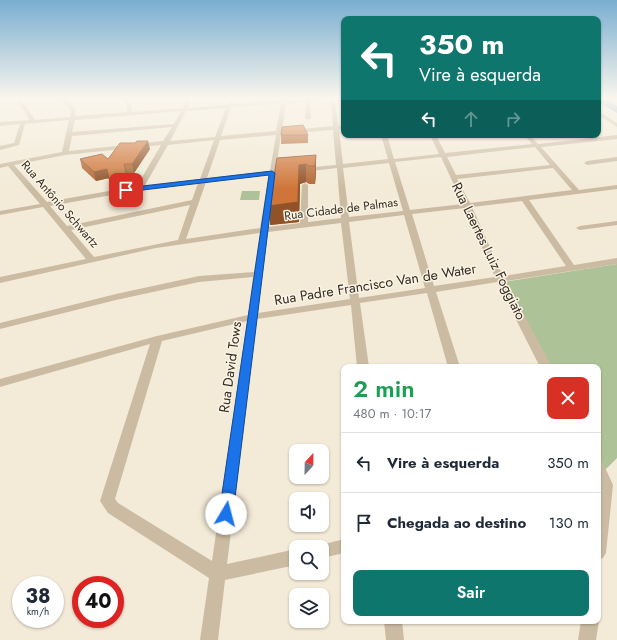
<!DOCTYPE html>
<html lang="pt">
<head>
<meta charset="utf-8">
<style>
	:root { --surface:#fff; --page:#f2f2f3; --text:#1f2937; --muted:#747a83; --line:#e0e1e3; --accent:#0f766e }
	body { margin:0; font-family:Jost,sans-serif; background:var(--page); color:var(--text); height:100vh; display:flex; flex-direction:column; font-size:15px; white-space:nowrap }
	* { box-sizing:border-box; margin:0 }
	p { font-size:13px; color:var(--muted) }
	.icon { flex:none; width:22px; height:22px; fill:none; stroke:currentColor; stroke-width:2; stroke-linecap:round; stroke-linejoin:round }
	.map { position:relative; flex:1; overflow:hidden }
	.panel { position:absolute; left:341px; top:364px; width:260px; height:260px; display:flex; flex-direction:column; background:var(--surface); border-radius:8px; box-shadow:0 1px 3px #0004 }
	.panel>* { flex:none }
	.hud { position:absolute; left:341px; top:16px; width:260px; height:122px; border-radius:8px; box-shadow:0 1px 3px #0004; background:#0f766e; color:#fff; overflow:hidden }
	.needle { width:26px; rotate:22deg }
	.buttons { position:absolute; left:289px; top:444px; display:grid; gap:8px }
	.buttons a { display:grid; place-items:center; width:40px; height:40px; border-radius:8px; background:var(--surface); box-shadow:0 1px 3px #0004; font-size:20px }
	.speed { position:absolute; left:12px; top:576px; display:flex; gap:8px; font-size:20px; font-weight:700; text-align:center }
	.speed>* { display:grid; place-content:center; width:52px; height:52px; border-radius:50%; background:var(--surface); box-shadow:0 1px 3px #0004; line-height:1 }
	.speed small { font-size:10px; font-weight:400 }
	.speed .limit { border:6px solid #d22; background:#fff; color:#111 }
	.pin { position:absolute; display:grid; place-items:center; width:34px; height:34px; color:#fff; margin:-17px; border-radius:8px; box-shadow:0 2px 6px #0006 }
	.me { position:absolute; width:44px; margin:-22px; rotate:8deg; stroke-linejoin:round; filter:drop-shadow(0 0 3px #0008) }
	.turn { display:flex; align-items:center; gap:14px; height:84px; padding:0 12px; font-size:18px }
	.turn .icon { width:52px; height:52px; stroke-width:2.5 }
	.turn b { display:block; font-size:28px; line-height:34px }
	.lanes { display:flex; align-items:center; height:38px; padding:0 12px; background:#0003; justify-content:center; gap:20px; direction:ltr }
	.lanes .off { opacity:.35 }
	.round { display:grid; place-items:center; flex:none; width:42px; height:42px; border-radius:8px; background:var(--page) }
	.overview { display:flex; align-items:center; justify-content:space-between; height:68px; padding:0 12px }
	h1 { font-size:24px; font-weight:600; line-height:30px; color:#1e9e55 }
	.button { display:flex; gap:8px; margin-top:auto; padding:8px 12px }
	.button a { flex:1; height:46px; border-radius:8px; background:var(--accent); color:#fff; font-size:16px; font-weight:600; line-height:46px; text-align:center }
	ul { padding:0; list-style:none }
	li { display:flex; align-items:center; gap:12px; height:60px; padding:0 12px; border-top:1px solid var(--line) }
	li div { flex:1 }
	li b { display:block; font-size:15px }
	li em { font-style:normal }
	.map>svg:first-child { display:block }
</style>
</head>
<body>
<div class="map">
<svg width="617" height="640" viewBox="0 0 617 640">
	<rect width="100%" height="100%" fill="#f3ead7"/>
	<path fill="#adc296" d="M242,191H260L259,200H240Z
		M617,264V458L604,471L598,460V367H548L503,282Z"/>
	<g fill="none" stroke-linecap="round" stroke-linejoin="round">
		<path fill="#74a5b2" fill-rule="evenodd" d="M598,99H607L617,106V113L598,102Z"/>
		<path fill="#cbbba2" fill-rule="evenodd" d="M16,99H21L35,120L70,117L71,111L62,99H67L76,110L75,116L127,112V104L123,99H128L131,104L132,112L183,108L185,102L182,99H187C190,102 190,104 188,108L227,105L231,100L233,101L232,104L281,100L282,99H321L310,101L311,118L308,120L305,118L306,102L286,103L282,131L333,126L331,99H335L338,126L344,125V129H339L343,164L388,159L381,135H387L394,159L439,154L430,135H436L445,153L532,144L524,135H530L538,144L617,135V139L541,147L579,190L617,185V189L529,200L574,265L617,258V264L506,281L552,367H540L497,282L436,292L460,367H448L427,293L360,303L369,367H357L351,305L257,319L227,564L296,549V565L225,580L218,640H200L209,578L108,513L100,501L150,344L0,387V379L157,336L248,315L253,277L199,282L116,300L0,329V323L116,294L199,276L254,272L260,233L156,248L0,283V277L86,259L43,207L0,215V211L40,204L8,166L0,168V164L62,152L69,120L25,124L19,145L0,150V146L14,143L20,124L0,126V122L30,120ZM281,103L276,131L221,136L231,107ZM226,108L215,137L170,141L186,111ZM181,111L174,124L72,132L75,120ZM172,127L163,141L69,151L72,136ZM333,130L336,165L303,168L300,170L303,172L337,168L341,218L308,222V185L305,183L302,185L300,223L268,227L276,174L290,171L287,169L276,170L281,134ZM276,135L270,171L207,178L220,140ZM214,140L200,179L145,185L168,145ZM161,145L137,186L47,202L14,165L65,155ZM535,147L550,165L456,175L447,157ZM441,157L463,204L410,210L395,162ZM389,163L403,211L349,217L343,168ZM553,168L572,190L470,203L457,179ZM269,175L260,228L186,239L206,182ZM198,183L192,200L67,226L50,206L140,190ZM522,201L566,266L503,276L472,207ZM190,205L178,240L94,257L71,230ZM465,208L495,277L434,286L412,214ZM404,215L425,288L359,298L349,222ZM341,223L350,299L258,313L268,232ZM247,321L212,561L118,503L115,499L162,341Z
			M598,111L617,123V127L598,115Z
			M617,157V161L587,165L584,163L587,161Z
			M617,221V225L580,230L576,228L580,226Z
			M598,461L603,463L613,485L606,553L603,558L598,560Z
			M344,539V553L322,558V547H316L317,546Z
			M598,620L599,621L596,640H578L581,621H598Z
			M384,621H402L404,640H386Z"/>
	</g>
	<path fill="#b26531" d="M281,135H308V143L281,144Z
		M150,149L134,173H126L129,186L112,189L109,178L96,181L82,168L80,159H108Z
		M316,155V173L315,184H309L306,182L300,184L299,222L270,225L277,158Z"/>
	<path fill="#915228" d="M148,141L150,149L134,173L132,164Z
		M316,155V173L315,184V166Z
		M306,164V182L300,184L299,222L270,225L269,206L299,165Z
		M107,169L109,178L96,181L94,172Z
		M127,176L129,186L112,189L109,179Z"/>
	<path fill="#cf7539" stroke="#915228" d="M303,125L308,135H281L282,127Z
		M137,141H148L132,164H124L127,176L109,179L107,169L94,172L80,159L102,154L108,159L120,143H135Z
		M316,155L315,166H309L306,164L299,165L298,202L269,206L277,158Z"/>
	<linearGradient id="sky" x2="0" y2="1"><stop stop-color="#79aed2"/><stop offset="0.52" stop-color="#faf6ed"/><stop offset="1" stop-color="#faf6ed" stop-opacity="0"/></linearGradient>
	<rect width="617" height="189" fill="url(#sky)"/>
	<path fill="#1a73e8" stroke="#114b97" d="M272,171L275,173L233,514L231,518L226,520L221,518L219,514L269,175L126,192L123,190L126,188Z"/>
	<g text-anchor="middle" dominant-baseline="central" stroke-width="3" stroke-linejoin="round" paint-order="stroke">
		<g font-size="12" fill="#352d25" stroke="#faf3e3">
			<text transform="translate(60 204) rotate(49)">Rua Antônio Schwartz</text>
			<text transform="translate(341 209) rotate(-7)">Rua Cidade de Palmas</text>
		</g>
		<g font-size="14" fill="#352d25" stroke="#faf3e3">
			<text transform="translate(489 251) rotate(64)">Rua Laertes Luiz Foggiato</text>
			<text transform="translate(375 284) rotate(-9)">Rua Padre Francisco Van de Water</text>
			<text transform="translate(230 367) rotate(-82)">Rua David Tows</text>
		</g>
	</g>
</svg>
<div class="buttons">
<a><svg class="needle" viewBox="-14 -14 28 28"><path d="M0-13l5 13h-10z" fill="#e53935"/><path d="M0 13l5-13h-10z" fill="#747a83"/></svg></a>
<a><svg class="icon" aria-label="sound" viewBox="0 0 24 24"><path d="M4 9h4l5-4v14l-5-4H4zM17 9q2 3 0 6"/></svg></a>
<a><svg class="icon" aria-label="search" viewBox="0 0 24 24"><circle cx="10" cy="10" r="6"/><path d="M15 15l6 6"/></svg></a>
<a><svg class="icon" aria-label="layers" viewBox="0 0 24 24"><path d="M12 4l9 5-9 5-9-5zM3 14l9 5 9-5"/></svg></a>
</div>
<div class="speed"><div>38<small>km/h</small></div><div class="limit">40</div></div>
<div class="pin" style="left:126px;top:190px;background:#d93025"><svg class="icon" aria-label="arrive" viewBox="0 0 24 24"><path d="M6 21V4h12l-3 4 3 4H6"/></svg></div>
<svg class="me" style="left:226px;top:514px" viewBox="-20 -20 40 40"><circle r="19" fill="#fff"/><path d="M0-13L10 11 0 6-10 11z" fill="#1a73e8"/></svg>
<div class="hud">
<div class="turn"><svg class="icon" aria-label="left" viewBox="0 0 24 24"><path d="M17 20v-9H6M10 6l-5 5 5 5"/></svg><div><b>350 m</b>Vire à esquerda</div></div>
<div class="lanes"><svg class="icon" aria-label="left" viewBox="0 0 24 24"><path d="M17 20v-9H6M10 6l-5 5 5 5"/></svg><svg class="icon off" aria-label="ahead" viewBox="0 0 24 24"><path d="M12 20V5M6 11l6-6 6 6"/></svg><svg class="icon off" aria-label="right" viewBox="0 0 24 24"><path d="M7 20v-9h11M14 6l5 5-5 5"/></svg></div>
</div>
<section class="panel">
<div class="overview"><div><h1>2 min</h1><p>480 m · 10:17</p></div><a class="round" style="background:#d93025;color:#fff"><svg class="icon" aria-label="close" viewBox="0 0 24 24"><path d="M6 6l12 12M18 6L6 18"/></svg></a></div>
<ul>
<li><svg class="icon" aria-label="left" viewBox="0 0 24 24"><path d="M17 20v-9H6M10 6l-5 5 5 5"/></svg><div><b>Vire à esquerda</b></div><em>350 m</em></li>
<li><svg class="icon" aria-label="arrive" viewBox="0 0 24 24"><path d="M6 21V4h12l-3 4 3 4H6"/></svg><div><b>Chegada ao destino</b></div><em>130 m</em></li>
</ul>
<div class="button"><a>Sair</a></div>
</section>
</div>
</body>
</html>
